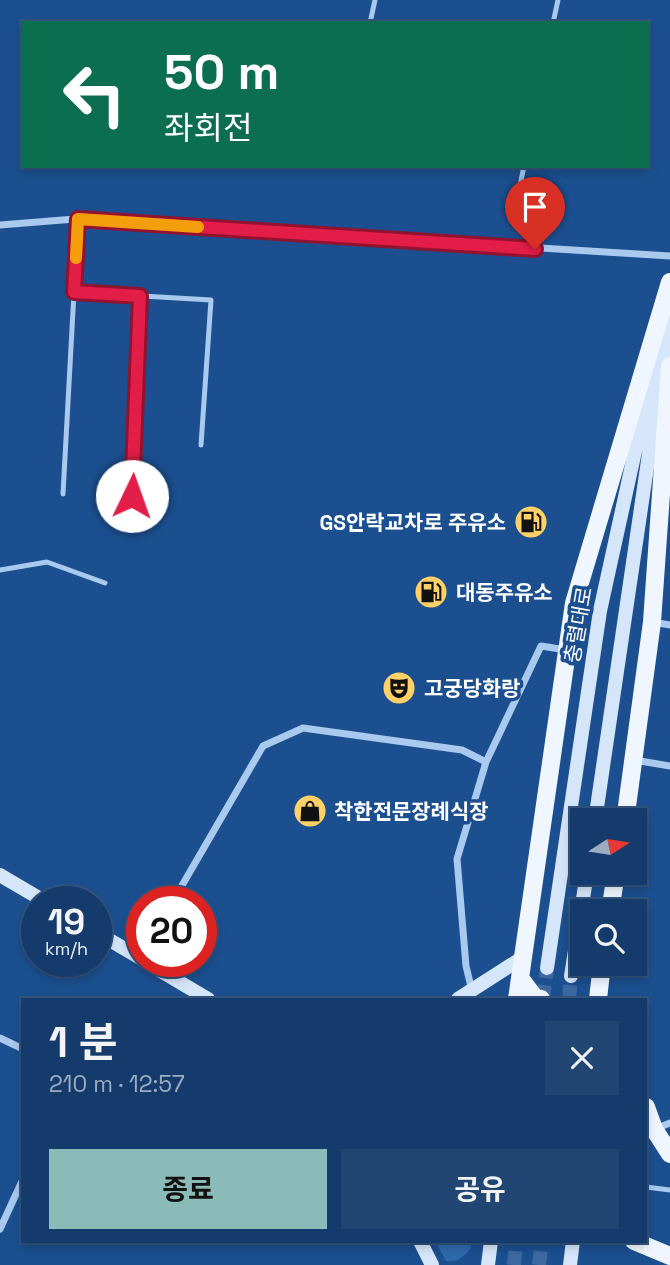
<!DOCTYPE html>
<html lang="ko">
<head>
<meta charset="utf-8">
<style>
	:root { --surface:#143b6b; --page:#214673; --text:#f1f3f6; --muted:#9dadc1; --line:#33557e; --accent:#8bbbb9 }
	body { margin:0; font-family:"Space Grotesk","Noto Sans KR",sans-serif; background:var(--page); color:var(--text); height:100vh; display:flex; flex-direction:column; font-size:26px; white-space:nowrap }
	* { box-sizing:border-box; margin:0 }
	p { font-size:23px; color:var(--muted) }
	.icon { flex:none; width:38px; height:38px; fill:none; stroke:currentColor; stroke-width:2; stroke-linecap:round; stroke-linejoin:round }
	.map { position:relative; flex:1; overflow:hidden }
	.details { position:absolute; left:21px; top:998px; width:626px; height:245px; display:flex; flex-direction:column; background:var(--surface); border-radius:0px; box-shadow:0 4px 10px #0003,0 0 0 2px var(--line) }
	.details>* { flex:none }
	.guide { position:absolute; left:21px; top:21px; width:628px; height:147px; border-radius:0px; box-shadow:0 4px 10px #0003,0 0 0 2px var(--line); background:#0b6e4f; color:#fff; overflow:hidden }
	.needle { width:46px; rotate:78deg }
	.tools { position:absolute; left:570px; top:808px; display:grid; gap:14px }
	.tools a { display:grid; place-items:center; width:77px; height:77px; border-radius:0px; background:var(--surface); box-shadow:0 4px 10px #0003,0 0 0 2px var(--line); font-size:35px }
	.speed { position:absolute; left:21px; top:886px; display:flex; gap:14px; font-size:35px; font-weight:700; text-align:center }
	.speed>* { display:grid; place-content:center; width:91px; height:91px; border-radius:50%; background:var(--surface); box-shadow:0 4px 10px #0003,0 0 0 2px var(--line); line-height:1 }
	.speed small { font-size:18px; font-weight:400 }
	.speed .limit { border:10px solid #d22; background:#fff; color:#111 }
	.pin { position:absolute; display:grid; place-items:center; width:60px; height:60px; color:#fff; margin:-72px -30px; border-radius:50% 50% 50% 0; rotate:-45deg; box-shadow:0 0 7px #0007 }
	.pin .icon { rotate:45deg }
	.me { position:absolute; width:77px; margin:-38px; rotate:3deg; stroke-linejoin:round; filter:drop-shadow(0 0 5px #0008) }
	.turn { display:flex; align-items:center; gap:24px; height:147px; padding:0 28px; font-size:32px }
	.turn .icon { width:91px; height:91px; stroke-width:2.5 }
	.turn b { display:block; font-size:49px; line-height:60px }
	.round { display:grid; place-items:center; flex:none; width:74px; height:74px; border-radius:0px; background:var(--page) }
	.summary { display:flex; align-items:center; justify-content:space-between; height:119px; padding:0 28px }
	h1 { font-size:42px; font-weight:700; line-height:52px }
	.button { display:flex; gap:14px; margin-top:auto; padding:14px 28px }
	.button a { flex:1; height:80px; border-radius:0px; background:var(--accent); color:#111; font-size:28px; font-weight:700; line-height:80px; text-align:center }
	.button a+a { background:var(--page); color:var(--text) }
	.map>svg:first-child { display:block }
</style>
</head>
<body>
<div class="map">
<svg width="670" height="1265" viewBox="0 0 670 1265">
	<rect width="100%" height="100%" fill="#1b4f8f"/>
	<path fill="#2e69ad" d="M435,1241H470L471,1248C465,1256 457,1263 446,1261Z"/>
	<g fill="none" stroke-linecap="round" stroke-linejoin="round">
		<path stroke="#3d69a0" stroke-width="14" stroke-dasharray="14 7" stroke-linecap="butt" d="M543,999L547,968
			M569,999L571,976
			M514,1265L516,1241
			M539,1265L542,1241"/>
		<path stroke="#a9c9ee" stroke-width="5" d="M370,23L375,0
			M553,23L558,0
			M515,210L524,166
			M74,292L211,300L201,445
			M63,494L78,219
			M132,496L140,296
			M0,570L47,562L105,583
			M646,1187L670,1190"/>
		<path stroke="#a9c9ee" stroke-width="7" d="M0,225L75,219L670,256
			M653,622L670,625
			M634,760L670,766
			M173,901L263,746L303,728L462,750L486,762
			M472,991L466,966L457,859L486,762L541,646L566,650
			M0,1038L23,1049
			M655,1129L670,1123
			M0,1229L23,1179"/>
		<path stroke="#d6e6fa" stroke-width="14" d="M595,821L670,311
			M0,875L44,901
			M96,932L142,959
			M144,961L208,999
			M547,968L600,611L657,351
			M571,976L587,873
			M458,999L522,958
			M420,1241L432,1265
			M488,1265L491,1241
			M570,1265L573,1241"/>
		<path stroke="#f0f6ff" stroke-width="18" d="M625,821L652,622L670,366
			M610,912L616,873
			M520,978L535,998L541,999
			M517,999L574,603L670,282
			M598,999L602,964
			M646,1107L654,1129L670,1154
			M634,1241L670,1256"/>
	</g>
	<g fill="none" stroke-linecap="round" stroke-linejoin="round">
		<defs>
			<path id="route" d="M132,496L140,296L74,292L78,219L535,249"/>
		</defs>
		<use href="#route" stroke="#92132f" stroke-width="18"/>
		<use href="#route" stroke="#e11d48" stroke-width="12"/>
		<path stroke="#f59e0b" stroke-width="12" d="M76,258L78,219L198,227"/>
	</g>
	<defs>
		<symbol id="fuel-disc" viewBox="-11 -11 22 22"><circle r="9.5" fill="#ffd166" stroke="#1b4f8f"/><path d="M-5.5-6h7V0h2V4h1.3V-2.5L3-4.5l.8-.8L6-3V5H2.5V1h-1V6h-7ZM-4.2-4.7v3.2H.2V-4.7Z" fill="#111"/></symbol>
		<symbol id="theatre-disc" viewBox="-11 -11 22 22"><circle r="9.5" fill="#ffd166" stroke="#1b4f8f"/><path d="M-5-5.5Q0-4 5-5.5V0Q5 5 0 6Q-5 5-5 0ZM-3.3-2.5H-1v1.5H-3.3ZM1-2.5H3.3v1.5H1ZM-2.8 1Q0 5.5 2.8 1Z" fill="#111"/></symbol>
		<symbol id="shop-disc" viewBox="-11 -11 22 22"><circle r="9.5" fill="#ffd166" stroke="#1b4f8f"/><path d="M-5-2.5h2.3a2.7 3.5 0 0 1 5.4 0H5L5.5 6h-11ZM-1.5-2.5h3a1.5 2.3 0 0 0-3 0Z" fill="#111"/></symbol>
	</defs>
	<g fill-rule="evenodd">
		<use href="#fuel-disc" x="512" y="503" width="38" height="38"/>
		<use href="#fuel-disc" x="412" y="573" width="38" height="38"/>
		<use href="#theatre-disc" x="380" y="669" width="38" height="38"/>
		<use href="#shop-disc" x="291" y="792" width="38" height="38"/>
	</g>
	<g text-anchor="middle" dominant-baseline="central" stroke-width="7" stroke-linejoin="round" paint-order="stroke">
		<g font-size="21" font-weight="bold" fill="#fff" stroke="#1b4f8f" text-anchor="start">
			<text x="506" y="522" text-anchor="end">GS안락교차로 주유소</text>
			<text x="456" y="592">대동주유소</text>
			<text x="424" y="688">고궁당화랑</text>
			<text x="334" y="811">착한전문장례식장</text>
		</g>
		<g font-size="21" fill="#fff" stroke="#1b4f8f">
			<text transform="translate(578 625) rotate(-80)">충렬대로</text>
		</g>
	</g>
</svg>
<div class="tools">
<a><svg class="needle" viewBox="-14 -14 28 28"><path d="M0-13l5 13h-10z" fill="#e53935"/><path d="M0 13l5-13h-10z" fill="#9dadc1"/></svg></a>
<a><svg class="icon" aria-label="search" viewBox="0 0 24 24"><circle cx="10" cy="10" r="6"/><path d="M15 15l6 6"/></svg></a>
</div>
<div class="speed"><div>19<small>km/h</small></div><div class="limit">20</div></div>
<div class="pin" style="left:535px;top:249px;background:#d93025"><svg class="icon" aria-label="arrive" viewBox="0 0 24 24"><path d="M6 21V4h12l-3 4 3 4H6"/></svg></div>
<svg class="me" style="left:132px;top:496px" viewBox="-20 -20 40 40"><circle r="19" fill="#fff"/><path d="M0-13L10 11 0 6-10 11z" fill="#e11d48"/></svg>
<div class="guide">
<div class="turn"><svg class="icon" aria-label="left" viewBox="0 0 24 24"><path d="M17 20v-9H6M10 6l-5 5 5 5"/></svg><div><b>50 m</b>좌회전</div></div>
</div>
<section class="details">
<div class="summary"><div><h1>1 분</h1><p>210 m · 12:57</p></div><a class="round"><svg class="icon" aria-label="close" viewBox="0 0 24 24"><path d="M6 6l12 12M18 6L6 18"/></svg></a></div>
<div class="button"><a>종료</a><a>공유</a></div>
</section>
</div>
</body>
</html>
